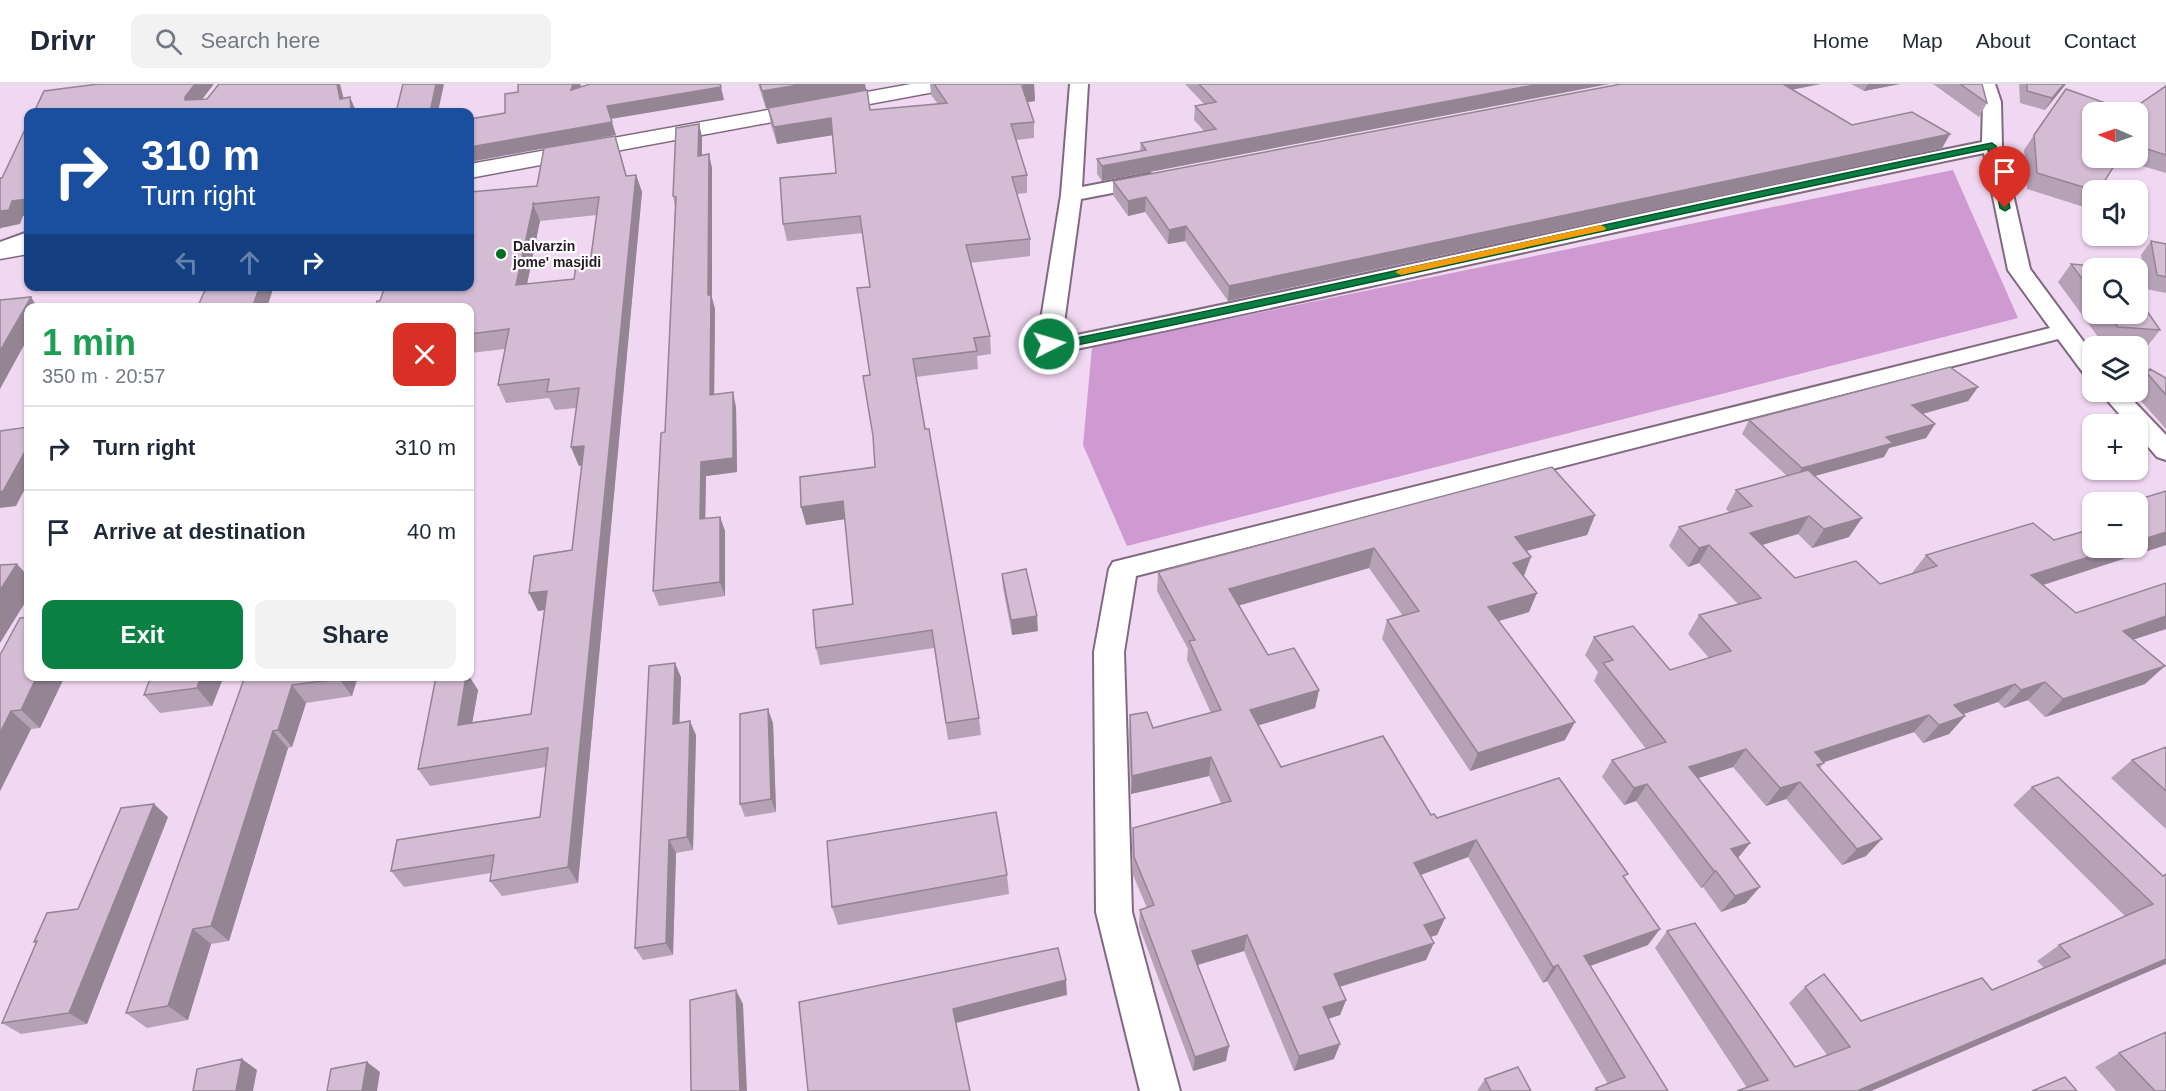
<!DOCTYPE html>
<html lang="en">
<head>
<meta charset="utf-8">
<style>
	:root { --surface:#fff; --page:#f2f2f3; --text:#1f2937; --muted:#747a83; --line:#e0e1e3; --accent:#0b8043 }
	body { margin:0; font-family:Helvetica,sans-serif; background:var(--page); color:var(--text); height:100vh; display:flex; flex-direction:column; font-size:22px; white-space:nowrap }
	* { box-sizing:border-box; margin:0 }
	p { font-size:20px; color:var(--muted) }
	.icon { flex:none; width:33px; height:33px; fill:none; stroke:currentColor; stroke-width:2; stroke-linecap:round; stroke-linejoin:round }
	.map { position:relative; flex:1; overflow:hidden }
	.details { position:absolute; left:24px; top:219px; width:450px; height:378px; display:flex; flex-direction:column; background:var(--surface); border-radius:12px; box-shadow:0 2px 4px #0004 }
	.details>* { flex:none }
	.guide { position:absolute; left:24px; top:24px; width:450px; height:183px; border-radius:12px; box-shadow:0 2px 4px #0004; background:#1a4fa0; color:#fff; overflow:hidden }
	.needle { width:39px; rotate:272deg }
	.tools { position:absolute; left:2082px; top:18px; display:grid; gap:12px }
	.tools a { display:grid; place-items:center; width:66px; height:66px; border-radius:12px; background:var(--surface); box-shadow:0 2px 4px #0004; font-size:30px }
	.pin { position:absolute; display:grid; place-items:center; width:51px; height:51px; color:#fff; margin:-62px -26px; border-radius:50% 50% 50% 0; rotate:-45deg; box-shadow:0 0 6px #0007 }
	.pin .icon { rotate:45deg }
	.me { position:absolute; width:66px; margin:-33px; rotate:85deg; stroke-linejoin:round; filter:drop-shadow(0 0 4px #0008) }
	.turn { display:flex; align-items:center; gap:21px; height:126px; padding:0 18px; font-size:27px }
	.turn .icon { width:78px; height:78px; stroke-width:2.5 }
	.turn b { display:block; font-size:42px; line-height:51px }
	.lanes { display:flex; align-items:center; height:57px; padding:0 18px; background:#0003; justify-content:center; gap:30px; direction:ltr }
	.lanes .off { opacity:.35 }
	.round { display:grid; place-items:center; flex:none; width:63px; height:63px; border-radius:12px; background:var(--page) }
	.headline { display:flex; align-items:center; justify-content:space-between; height:102px; padding:0 18px }
	h1 { font-size:36px; font-weight:700; line-height:45px; color:#1e9e55 }
	.button { display:flex; gap:12px; margin-top:auto; padding:12px 18px }
	.button a { flex:1; height:69px; border-radius:12px; background:var(--accent); color:#fff; font-size:24px; font-weight:700; line-height:69px; text-align:center }
	.button a+a { background:var(--page); color:var(--text) }
	ul { padding:0; list-style:none }
	li { display:flex; align-items:center; gap:18px; height:84px; padding:0 18px; border-top:2px solid var(--line) }
	li div { flex:1 }
	li b { display:block; font-size:22px }
	li em { font-style:normal }
	header { display:flex; align-items:center; gap:36px; box-sizing:border-box; height:84px; padding:0 30px; background:var(--surface); border-bottom:2px solid var(--line) }
	header strong { font-size:28px }
	nav { display:flex; gap:33px; margin-inline-start:auto; font-size:21px }
	.search { width:420px; height:54px; background:var(--page); display:flex; align-items:center; gap:15px; box-sizing:border-box; padding:0 21px; border-radius:12px; color:var(--muted); font-size:22px }
	.map>svg:first-child { display:block }
</style>
</head>
<body>
<header>
<strong>Drivr</strong>
<div class="search"><svg class="icon" aria-label="search" viewBox="0 0 24 24"><circle cx="10" cy="10" r="6"/><path d="M15 15l6 6"/></svg>Search here</div>
<nav><a>Home</a><a>Map</a><a>About</a><a>Contact</a></nav>
</header>
<div class="map">
<svg width="2166" height="1007" viewBox="0 0 2166 1007">
	<rect width="100%" height="100%" fill="#f1d8f2"/>
	<path fill="#cf9ad1" d="M1953,86L2018,234L1127,462L1083,361L1092,263Z"/>
	<g fill="none" stroke-linecap="round" stroke-linejoin="round">
		<defs>
			<path id="minor" d="M1070,0H1088L1082,103L1149,90L1156,92L1159,96L1156,100L1149,102L1081,115L1062,254C1369,192 1675,120 1982,58L1983,18L1977,0H1995L2001,18L2002,62L2030,185L2092,269V292L2084,290L2058,255L1136,492L1124,568L1132,828L1180,1007H1140L1096,828L1094,568L1109,485L1113,478L2050,244L2008,186L1984,69C1676,132 1370,205 1062,268L1041,265L1037,260L1061,111Z
				M28,148V161L0,172V158Z
				M2100,308H2125L2166,351V376L2157,373L2138,351V340H2128Z"/>
			<path id="tertiary" d="M911,0H955L952,4L945,6L470,94V80Z
				M28,156V170L0,175V161Z"/>
		</defs>
		<use href="#minor" stroke="#806a80" stroke-width="4"/>
		<use href="#tertiary" stroke="#806a80" stroke-width="3"/>
		<use href="#minor" fill="#fff" fill-rule="evenodd"/>
		<use href="#tertiary" fill="#fff" fill-rule="evenodd"/>
	</g>
	<path fill="#b6a2b6" fill-rule="evenodd" d="M758,0H865L866,6L766,24Z
		M930,0H1034L1035,17L1027,18L1034,38V54L1016,56L1027,91V109L1017,110L1030,155V172L970,179L990,252L991,270L977,272L978,285L916,293L979,634L981,651L948,656L934,564L820,581L816,564L853,520L845,435L806,441L875,383L870,291V203L863,149L787,157L783,140L836,89L832,51L777,60L771,41L768,24L870,26L938,20L931,11Z
		M1185,0H1609L1102,97L1097,90V75L1140,67L1141,59L1204,47L1194,36L1195,22L1204,20Z
		M1851,0H1900L1864,7Z
		M1933,0H1982L1987,19L1979,33Z
		M2019,0H2066L2045,26L2020,19Z
		M2166,2V89L2118,75L2092,106V116L2087,124L2027,105L2024,66L2034,51L2122,25L2138,21ZM2138,28V74H2092Z
		M1793,6L1852,41L1950,50L1942,64L1228,217L1185,157L1168,160L1145,128L1128,132L1113,111V97Z
		M699,40L702,53V71L712,84V214L715,225L714,310L736,323L737,388L706,392L705,435L720,433L725,447V512L659,522L653,507L665,348L675,123L673,112Z
		M615,52L627,92L636,91L642,108L578,799L502,812L490,797L491,789L404,803L391,787L540,733L546,683L430,702L418,685L436,593L469,592L478,606L472,638L531,630L544,526L538,527L572,466L582,381L579,382L571,363L576,324L555,326L549,314L506,319L498,301L505,265L470,269V224L380,217L537,102ZM597,131L590,180L574,195L527,200L540,137Z
		M2151,157L2166,160V209L2146,205L2141,171Z
		M2071,180L2092,184V230H2138L2160,246L2146,264L2104,261L2058,198Z
		M2150,285L2166,294V345L2133,308H2138V300Z
		M1978,303L1968,317L1923,330L1935,340L1926,354L1889,364L1884,373L1814,392L1849,453L1812,464L1798,450L1762,461L1795,494L1880,500L1912,489L1926,471L2054,456L2138,464V418H2129L2166,407V461L2043,501L2076,529L2166,545L2133,555L2145,600L2045,633L2028,616L2004,624L1998,618L1963,630L1965,632L1949,650L1923,659L1914,648L1824,678L1820,684L1866,772L1842,781L1786,715L1766,722L1733,683L1698,694L1750,759L1738,774L1746,819L1721,828L1703,803L1701,804L1636,717L1624,721L1602,693L1612,676L1646,665L1594,597L1598,588L1585,571L1594,553L1670,586L1709,574L1688,550L1699,531L1738,520L1699,479L1688,483L1669,462L1679,443L1730,429L1726,425L1736,406L1787,392L1742,350L1749,336Z
		M1595,431L1587,451L1526,467L1524,492L1529,528L1499,537L1565,656L1470,687L1382,555L1387,536L1403,532L1369,484L1239,521L1268,571L1319,606L1315,624L1258,641L1281,683L1431,731L1437,734L1625,795L1648,861L1590,882L1668,1007H1593L1596,1004L1608,1000L1547,897L1543,899L1468,773L1421,791L1445,834L1437,851L1430,853L1426,876L1340,903L1346,916L1340,931L1328,935L1334,975L1294,987L1244,867L1198,881L1226,977L1193,987L1139,842L1140,826L1147,824L1133,791L1132,762L1133,744L1221,719L1209,692L1131,710L1129,650L1130,631L1153,644L1211,629L1187,576L1188,565L1157,507L1158,488Z
		M1002,490L1038,547L1012,551L1003,504Z
		M0,571L28,592H65L40,644L31,645L0,707Z
		M224,592L212,622L160,629L144,611Z
		M245,592H358L352,612L306,619L292,663L288,664L229,857L211,860L188,936L147,944L126,929Z
		M681,593L679,639L696,651L693,766L676,769L673,871L643,876L635,864Z
		M773,639L776,728L745,733L740,720Z
		M2166,663V745L2111,694L2132,676Z
		M2032,703L2163,792L2166,790V880L1871,1007L1747,1004L1655,864L1667,847L1795,983L1827,971L1789,919L1805,903L1861,937L1992,906L2044,884L2037,877L2059,861L2125,832L2013,721Z
		M168,733L87,940L21,950L2,939L36,859L34,858L78,825Z
		M1007,791L1009,810L838,841L832,823Z
		M2119,969L2166,1007H2116L2095,983Z
		M1485,995L1531,1007H1477Z"/>
	<path fill="#948494" d="M195,0H214L193,27L185,16V13Z
		M337,0H340L347,28L340,15Z
		M436,0H444L438,28H430Z
		M573,0H581L575,19L571,6Z
		M804,0H865L866,6L766,24L762,7Z
		M1034,0L1035,17L1023,19L1022,2Z
		M1540,0H1609L1102,97V82Z
		M1775,0H1821L1771,10Z
		M1868,0H1900L1864,7Z
		M2064,0H2066L2045,26L2052,14Z
		M721,3L724,16L611,35L616,51L470,78V63L607,22Z
		M350,13L356,27L357,28H351Z
		M831,34L834,51L777,60L774,43Z
		M699,40L702,53V85L698,72Z
		M1950,50L1942,64L1228,217L1229,202Z
		M709,70L712,84V214L715,225L714,325L710,311L708,211Z
		M636,91L642,108L578,799L568,783Z
		M1146,113L1145,128L1128,132V117Z
		M28,115V131L23,132L20,140L1,144L0,145V127L12,117Z
		M533,120L540,137L523,219L516,201Z
		M1186,142L1185,157L1168,160L1169,146Z
		M260,202H274L267,224H252Z
		M31,213L38,224H28V254L0,305V267Z
		M1978,303L1968,317L1903,335L1912,321Z
		M733,308L736,323L737,388L706,392L705,450L700,435L701,378Z
		M1935,340L1926,354L1889,364L1884,373L1793,398L1802,384L1886,353Z
		M28,362V399L16,422L0,424V408Z
		M584,362L592,380L579,382L571,363Z
		M843,417L846,435L806,441L801,423Z
		M1595,431L1587,451L1507,472L1515,453Z
		M1809,432L1798,450L1739,468L1750,449Z
		M720,433L725,447V512L720,498Z
		M1862,434L1849,453L1812,464L1824,445Z
		M2166,448V461L2015,510L2031,491L2117,464H2138V457Z
		M1709,461L1699,479L1688,483L1699,464Z
		M1374,464L1369,484L1227,525L1229,505Z
		M1531,473L1524,492L1513,479Z
		M17,480L28,492V514L0,559V506Z
		M547,507L555,524L538,527L529,509Z
		M1537,509L1529,528L1481,542L1488,523Z
		M1037,532L1038,547L1012,551L1011,536Z
		M2166,532V545L2105,565L2123,547Z
		M675,579L681,593L679,654L673,640Z
		M2165,582L2145,600L2045,633L2063,615Z
		M37,592H65L40,644L21,626Z
		M201,592H224L212,622L197,604Z
		M340,592H358L352,612L339,595Z
		M466,592H469L478,606L469,658L458,641Z
		M2045,598L2028,616L2004,624L2021,606Z
		M2015,600L1998,618L1938,639L1954,621Z
		M292,601L306,619L292,663L278,646Z
		M1319,606L1315,624L1247,645L1250,626Z
		M768,625L773,639L776,728L771,715Z
		M11,627L31,645L0,707V649Z
		M1929,631L1914,648L1801,686L1815,668Z
		M1965,632L1949,650L1923,659L1939,641Z
		M690,637L696,651L693,766L687,753Z
		M1575,638L1565,656L1470,687L1478,669Z
		M273,647L288,664L229,857L211,842Z
		M1746,665L1733,683L1677,701L1689,683Z
		M1211,673L1209,692L1131,710L1132,692Z
		M1800,698L1786,715L1766,722L1780,704Z
		M1647,700L1636,717L1624,721L1634,704Z
		M154,720L168,733L87,940L69,929Z
		M1882,755L1866,772L1842,781L1857,765Z
		M669,756L676,769L673,871L666,859Z
		M1476,756L1468,773L1407,796L1414,779Z
		M1750,759L1736,776L1731,765Z
		M1714,787H1716L1703,803L1701,804Z
		M1760,803L1746,819L1721,828L1735,812Z
		M1445,834L1437,851L1416,857L1424,841Z
		M193,845L211,860L188,936L168,922Z
		M1660,845L1648,861L1573,888L1584,872Z
		M1247,851L1244,867L1190,883L1192,867Z
		M1434,859L1426,876L1328,906L1334,890Z
		M2166,875V880L1871,1007H1857Z
		M1558,881L1547,897L1543,899L1553,883Z
		M1066,896L1067,911L956,939L953,925Z
		M736,906L743,920L747,1007H740Z
		M1346,916L1340,931L1317,938L1323,923Z
		M1340,960L1334,975L1294,987L1299,972Z
		M1229,962L1226,977L1193,987L1195,973Z
		M242,975L257,986L253,1007H236Z
		M367,978L380,988L377,1007H362Z"/>
	<path fill="#d4bcd4" stroke="#948494" stroke-width="1.5" fill-rule="evenodd" d="M98,0H195L185,13V16L207,15L219,0H337L340,15L350,13L351,28H34L44,7Z
		M403,0H436L430,28H396Z
		M518,0H573L571,6L590,0H720L721,3L607,22L612,38L470,63V35L505,29V10L518,8Z
		M760,0H804L762,7Z
		M934,0H1034L1022,2L1034,38L1011,40L1027,91L1012,93L1030,155L966,161L990,252L974,254L977,267L913,275L925,345H929L931,357L979,634L946,639L932,546L816,564L813,526L853,520L843,417L801,423L800,393L875,383L873,352L863,292L870,291L857,204L870,203L860,132L783,140L780,94L836,89L831,34L774,43L768,24L867,6L870,26L947,19Z
		M1199,0H1540L1102,82L1097,75L1146,66L1141,59L1216,45L1195,22L1216,18Z
		M1621,0H1783L1852,41L1912,28L1950,50L1229,202L1186,142L1169,146L1146,113L1128,117L1113,97Z
		M1960,0H1982L1987,19Z
		M2027,0H2064L2052,14L2027,7Z
		M2166,2V71L2138,62V28H2092V74H2119L2099,106H2093L2037,89L2034,51L2066,5L2122,25L2130,19L2138,21Z
		M28,39V115L12,117L9,126L0,127V94H2Z
		M699,40L698,72L709,70L708,211H711L710,311L733,308V374L701,378L700,435L720,433V498L653,507L661,349L665,348L676,113L673,112L676,44Z
		M615,52L626,92L636,91L568,783L490,797L494,771L391,787L397,756L540,733L548,664L418,685L436,593L466,592L458,641L531,630L547,507L529,509L534,472L572,466L584,362L571,363L579,304L547,308L549,295L498,301L509,245L470,250V224H375L377,217H380L385,202H470V108L537,102L544,64ZM599,113L590,180L576,182L574,195L516,201L534,118L533,120Z
		M2151,157L2166,160V193L2157,191Z
		M2071,180L2116,184H2092V208Z
		M207,202H260L252,224H197Z
		M31,213L0,267V216Z
		M2138,214L2160,246L2118,243L2108,230H2138Z
		M1950,283L1978,303L1912,321L1935,340L1886,353L1893,359L1802,384L1749,336Z
		M2150,285L2166,294V311L2147,289Z
		M28,343V362L3,407L0,408V347Z
		M1552,383L1595,431L1515,453L1531,473L1513,479L1537,509L1488,523L1575,638L1478,669L1387,536L1419,527L1374,464L1229,505L1268,571L1294,564L1319,606L1250,626L1281,683L1383,652L1431,731L1434,730L1437,734L1559,694L1628,790L1623,792L1660,845L1584,872L1668,1007H1598L1596,1004L1625,993L1558,881L1553,883L1476,756L1414,779L1445,834L1424,841L1434,859L1334,890L1346,916L1323,923L1340,960L1299,972L1247,851L1192,867L1229,962L1195,973L1140,826L1154,821L1134,773L1133,744L1231,717L1211,673L1132,692L1130,631L1147,628L1153,644L1221,626L1189,557L1195,556L1158,488Z
		M1808,386L1862,434L1824,445L1809,432L1750,449L1795,494L1856,477L1880,500L1937,482L1926,471L2033,439L2054,456L2092,445V464H2117L2031,491L2076,529L2166,499V532L2123,547L2165,582L2063,615L2045,598L2021,606L2015,600L1954,621L1965,632L1939,641L1929,631L1815,668L1824,679L1817,681L1882,755L1857,765L1800,698L1780,704L1746,665L1689,683L1750,759L1731,765L1760,803L1735,812L1716,787H1714L1647,700L1634,704L1612,676L1666,658L1603,579L1613,576L1594,553L1633,542L1670,586L1731,567L1699,531L1761,514L1709,461L1699,464L1679,443L1752,422L1736,406Z
		M2166,407V448L2138,457V431L2145,429L2138,423V418H2130Z
		M17,480L0,506V481Z
		M1026,485L1037,532L1011,536L1002,490Z
		M28,533V592H37L21,626L11,627L0,649V571L20,534Z
		M675,579L673,640L690,637L687,753L669,756L666,859L635,864L649,582Z
		M151,592H201L197,604L144,611Z
		M245,592H340L339,595L292,601L278,646L273,647L211,842L193,845L168,922L126,929Z
		M768,625L771,715L740,720V630Z
		M2166,663V707L2132,676Z
		M2058,693L2163,792L2166,790V875L1857,1007H1737L1768,996L1667,847L1695,839L1795,983L1850,963L1805,903L1824,890L1861,937L1982,894L1992,906L2070,873L2059,861L2153,820L2032,703Z
		M154,720L69,929L2,939L37,857L34,858L47,829L78,825L121,724Z
		M996,728L1007,791L832,823L827,757Z
		M1058,864L1066,896L953,925L970,1007H808L799,918Z
		M736,906L740,1007H691L690,916Z
		M2166,948V1007H2155L2119,969Z
		M242,975L236,1007H193L197,985Z
		M367,978L362,1007H327L331,985Z
		M1518,983L1531,1007H1491L1485,995Z
		M2065,993L2077,1007H2032Z"/>
	<path fill="#0b8043" stroke="#07532c" stroke-width="1.5" d="M1992,59L1996,62L2010,124L2005,127L2000,124L1988,65C1678,128 1371,201 1062,264L1049,263L1043,260L1049,257H1062C1373,195 1681,121 1992,59Z"/>
	<path fill="#f59e0b" d="M1601,141L1606,144L1605,146L1401,191L1395,188L1401,185Z"/>
	<circle fill="#016c1b" stroke="#fff" stroke-width="2" cx="501" cy="170" r="6"/>
	<g text-anchor="middle" dominant-baseline="central" stroke-width="4.5" stroke-linejoin="round" paint-order="stroke">
		<g font-size="14" font-weight="bold" fill="#251c25" stroke="#fff" text-anchor="start">
			<text x="513" y="162">Dalvarzin<tspan x="513" dy="16">jome' masjidi</tspan></text>
		</g>
	</g>
</svg>
<div class="tools">
<a><svg class="needle" viewBox="-14 -14 28 28"><path d="M0-13l5 13h-10z" fill="#e53935"/><path d="M0 13l5-13h-10z" fill="#747a83"/></svg></a>
<a><svg class="icon" aria-label="sound" viewBox="0 0 24 24"><path d="M4 9h4l5-4v14l-5-4H4zM17 9q2 3 0 6"/></svg></a>
<a><svg class="icon" aria-label="search" viewBox="0 0 24 24"><circle cx="10" cy="10" r="6"/><path d="M15 15l6 6"/></svg></a>
<a><svg class="icon" aria-label="layers" viewBox="0 0 24 24"><path d="M12 4l9 5-9 5-9-5zM3 14l9 5 9-5"/></svg></a>
<a>+</a>
<a>−</a>
</div>
<div class="pin" style="left:2005px;top:124px;background:#d93025"><svg class="icon" aria-label="arrive" viewBox="0 0 24 24"><path d="M6 21V4h12l-3 4 3 4H6"/></svg></div>
<svg class="me" style="left:1049px;top:260px" viewBox="-20 -20 40 40"><circle r="17" fill="#0b8043" stroke="#fff" stroke-width="3"/><path d="M0-11L8 9 0 5-8 9z" fill="#fff"/></svg>
<div class="guide">
<div class="turn"><svg class="icon" aria-label="right" viewBox="0 0 24 24"><path d="M7 20v-9h11M14 6l5 5-5 5"/></svg><div><b>310 m</b>Turn right</div></div>
<div class="lanes"><svg class="icon off" aria-label="left" viewBox="0 0 24 24"><path d="M17 20v-9H6M10 6l-5 5 5 5"/></svg><svg class="icon off" aria-label="ahead" viewBox="0 0 24 24"><path d="M12 20V5M6 11l6-6 6 6"/></svg><svg class="icon" aria-label="right" viewBox="0 0 24 24"><path d="M7 20v-9h11M14 6l5 5-5 5"/></svg></div>
</div>
<section class="details">
<div class="headline"><div><h1>1 min</h1><p>350 m · 20:57</p></div><a class="round" style="background:#d93025;color:#fff"><svg class="icon" aria-label="close" viewBox="0 0 24 24"><path d="M6 6l12 12M18 6L6 18"/></svg></a></div>
<ul>
<li><svg class="icon" aria-label="right" viewBox="0 0 24 24"><path d="M7 20v-9h11M14 6l5 5-5 5"/></svg><div><b>Turn right</b></div><em>310 m</em></li>
<li><svg class="icon" aria-label="arrive" viewBox="0 0 24 24"><path d="M6 21V4h12l-3 4 3 4H6"/></svg><div><b>Arrive at destination</b></div><em>40 m</em></li>
</ul>
<div class="button"><a>Exit</a><a>Share</a></div>
</section>
</div>
</body>
</html>
